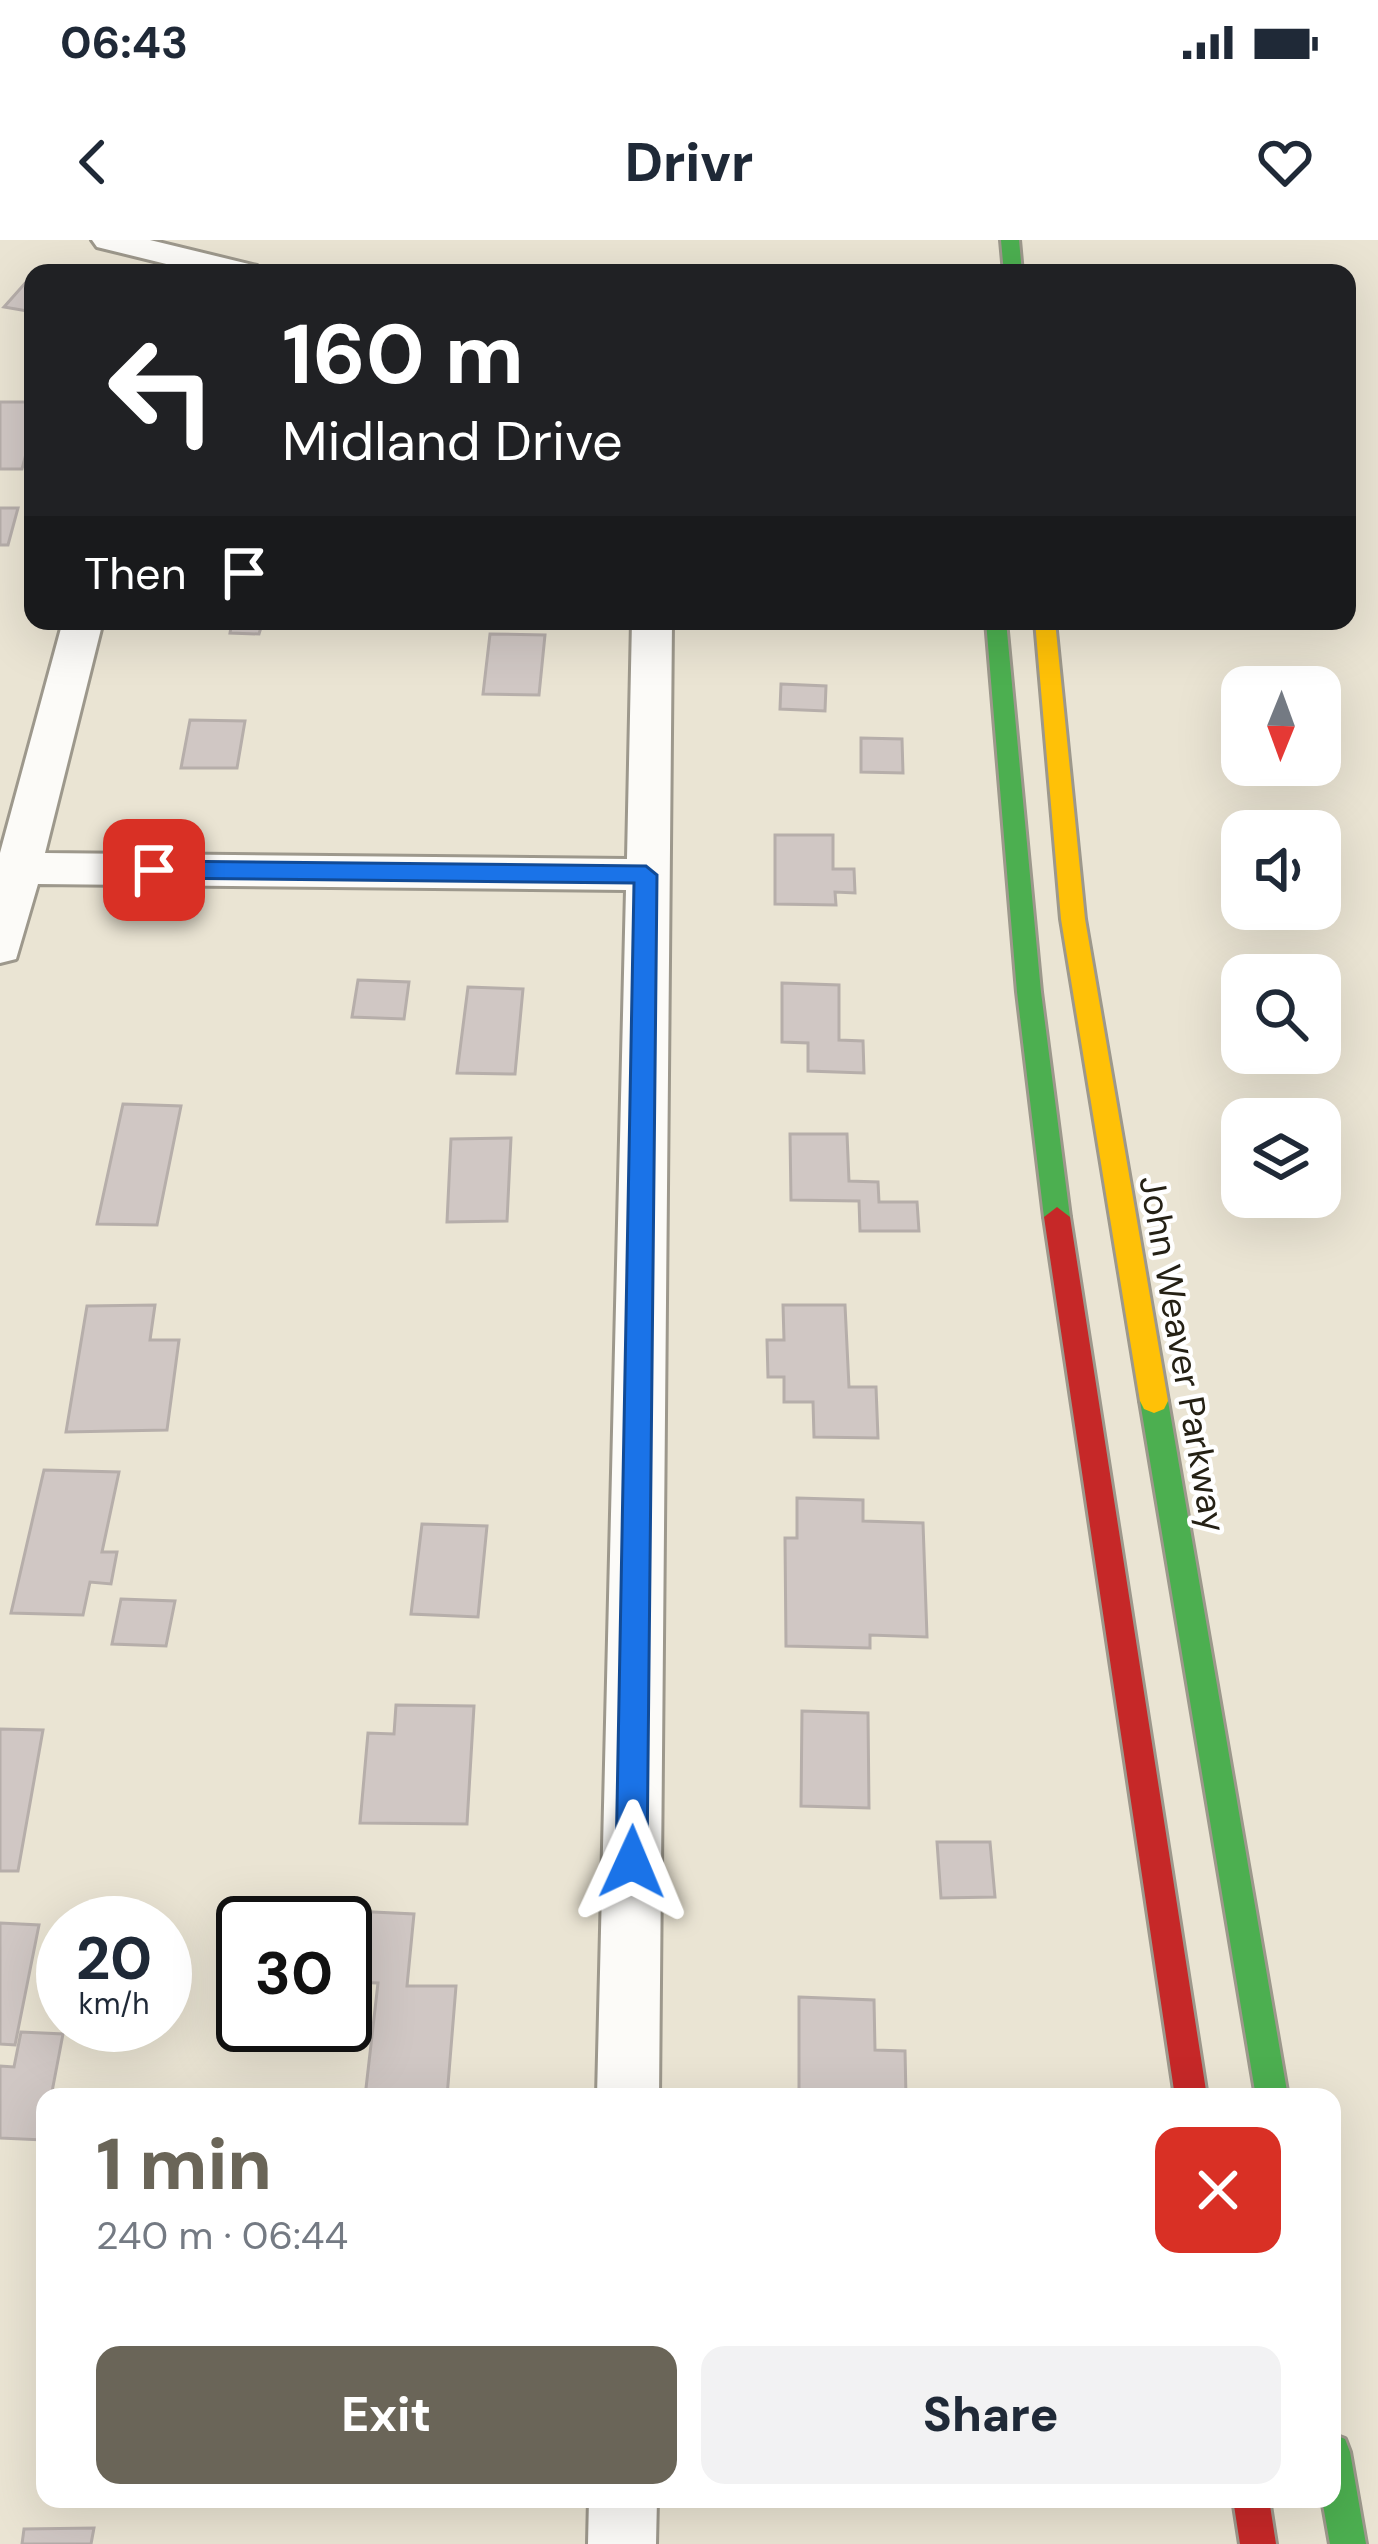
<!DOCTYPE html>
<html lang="en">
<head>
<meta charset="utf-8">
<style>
	:root { --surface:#fff; --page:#f2f2f3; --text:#1f2937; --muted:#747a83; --accent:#6a6558 }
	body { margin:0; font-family:"DM Sans",sans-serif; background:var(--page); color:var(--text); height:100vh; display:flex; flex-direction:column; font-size:45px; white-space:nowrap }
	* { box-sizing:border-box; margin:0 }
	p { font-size:39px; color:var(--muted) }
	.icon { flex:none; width:66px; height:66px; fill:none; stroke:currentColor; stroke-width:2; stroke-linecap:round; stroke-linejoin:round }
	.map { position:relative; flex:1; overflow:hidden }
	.side { position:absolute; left:36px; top:1848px; width:1305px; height:420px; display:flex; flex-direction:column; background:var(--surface); border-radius:24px; box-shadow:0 12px 48px #0002 }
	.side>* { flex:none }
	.top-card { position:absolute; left:24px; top:24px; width:1332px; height:366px; border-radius:24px; box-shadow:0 12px 48px #0002; background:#202124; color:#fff; overflow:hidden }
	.needle { width:78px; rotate:181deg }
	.fabs { position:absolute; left:1221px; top:426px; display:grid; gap:24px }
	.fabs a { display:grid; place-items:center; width:120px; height:120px; border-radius:24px; background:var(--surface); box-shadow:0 12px 48px #0002; font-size:60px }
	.speed { position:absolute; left:36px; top:1656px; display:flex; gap:24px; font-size:60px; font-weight:700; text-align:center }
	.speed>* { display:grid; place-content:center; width:156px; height:156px; border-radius:50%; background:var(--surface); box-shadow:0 12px 48px #0002; line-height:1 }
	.speed small { font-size:30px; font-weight:400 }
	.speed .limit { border:6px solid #111; border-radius:18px; background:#fff; color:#111 }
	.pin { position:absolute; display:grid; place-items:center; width:102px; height:102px; color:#fff; margin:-51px; border-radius:24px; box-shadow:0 6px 18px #0006 }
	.me { position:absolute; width:132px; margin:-66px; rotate:1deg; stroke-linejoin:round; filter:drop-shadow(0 0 9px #0008) }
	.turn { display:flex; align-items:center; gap:42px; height:252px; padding:0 60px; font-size:54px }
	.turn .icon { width:156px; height:156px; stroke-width:2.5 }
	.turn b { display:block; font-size:84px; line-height:102px }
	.then { display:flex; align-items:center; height:114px; padding:0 60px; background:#0003; gap:24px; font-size:45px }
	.round { display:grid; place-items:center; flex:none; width:126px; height:126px; border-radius:24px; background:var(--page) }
	.head { display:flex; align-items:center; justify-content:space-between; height:204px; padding:0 60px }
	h1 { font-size:72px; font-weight:800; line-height:90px; color:var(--accent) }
	.action { display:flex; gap:24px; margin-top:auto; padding:24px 60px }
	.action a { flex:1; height:138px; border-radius:24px; background:var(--accent); color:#fff; font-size:48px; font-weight:800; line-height:138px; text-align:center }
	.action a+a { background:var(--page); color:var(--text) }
	.status { display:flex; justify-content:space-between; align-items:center; height:84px; padding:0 60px; background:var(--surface); direction:ltr }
	.status svg { height:33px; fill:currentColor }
	header { display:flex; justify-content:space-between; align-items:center; height:156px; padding:0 60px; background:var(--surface); font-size:54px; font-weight:800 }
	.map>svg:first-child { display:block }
</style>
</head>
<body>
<div class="status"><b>06:43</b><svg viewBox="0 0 49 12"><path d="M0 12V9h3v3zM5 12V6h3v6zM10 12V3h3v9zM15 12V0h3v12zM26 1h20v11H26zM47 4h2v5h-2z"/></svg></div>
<header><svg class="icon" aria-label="back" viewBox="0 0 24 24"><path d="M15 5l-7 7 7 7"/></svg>Drivr<svg class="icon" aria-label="heart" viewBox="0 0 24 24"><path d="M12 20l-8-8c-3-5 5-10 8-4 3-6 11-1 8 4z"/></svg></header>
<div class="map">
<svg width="1378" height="2304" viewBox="0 0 1378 2304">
	<rect width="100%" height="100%" fill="#eae4d3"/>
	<path fill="#d0c7c4" stroke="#b6aeaa" stroke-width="3" d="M27,41L33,42V72L4,67Z
		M0,162H33V188L22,229H0Z
		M0,268H18L8,305H0Z
		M217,381H263L259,394L230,393L231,387H216Z
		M490,394L545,395L539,455L483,454Z
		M781,444L826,446L825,471L780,469Z
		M190,480L245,481L237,528H181Z
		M861,498L902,499L903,533L861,532Z
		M775,595H833V629H854L855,653L835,652L836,665L775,664Z
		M358,740L409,742L404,779L352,777Z
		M782,743L839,745V800L863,801L864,833L808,831V803L782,802Z
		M468,747L523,749L515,834L457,833Z
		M123,864L181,866L157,985L97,984Z
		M790,894H847L849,941L878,942L879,962H917L919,991H860L859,961L791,960Z
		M511,898L507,981L447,982L451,899Z
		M155,1065L150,1100H179L167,1190L66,1192L87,1066Z
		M783,1065H845L849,1147H876L878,1198L814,1197L813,1162H784V1137H768L767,1100H784Z
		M44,1230L119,1232L102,1312H117L111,1344L90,1342L83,1375L11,1373Z
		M797,1258L863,1260V1281L923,1283L927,1397L870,1395V1408L786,1406L785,1298H797Z
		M422,1284L487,1286L478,1377L411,1374Z
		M121,1359L175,1361L166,1406L112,1404Z
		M396,1465L474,1466L467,1584L360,1583L368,1493L394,1494Z
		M802,1471L868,1473L869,1568L801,1566Z
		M0,1489L43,1490L18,1631H0Z
		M937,1602H990L995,1657L941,1658Z
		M331,1670L414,1674L407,1746H456L447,1857H365L378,1743L345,1742V1683H329Z
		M0,1683L39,1685L15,1805L0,1804Z
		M799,1757L874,1760L875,1810L905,1811L906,1857H799Z
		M21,1792L63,1794L51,1857H45L43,1900L0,1898V1826L14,1827Z
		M94,2288L91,2304H22L24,2289Z"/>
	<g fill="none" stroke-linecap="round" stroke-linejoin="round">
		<defs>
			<path id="street" d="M92,0H150L257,26L262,33H203L97,7Z
				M63,381H103L45,613L627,619L632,381H672L659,1857H597L626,650L38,644L16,719L0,723V613Z
				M589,2259H657L656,2304H588Z"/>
			<path id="fast" d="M1001,0H1019L1022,33H1004Z
				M986,381H1006L1041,752L1070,977L1057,987L1044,977L1017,752Z
				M1154,1149L1164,1153L1168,1161L1288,1857H1256L1140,1161L1144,1153Z
				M1332,2194L1345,2199L1350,2212L1366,2304H1330L1322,2259H1332Z"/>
			<path id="slow" d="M1035,381H1055L1085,679L1168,1161L1164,1169L1154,1173L1144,1169L1140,1161L1061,679Z"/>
			<path id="jam" d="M1057,967L1070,977L1207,1857H1175L1044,977Z
				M1233,2259H1269L1276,2304H1240Z"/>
		</defs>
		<use href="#street" stroke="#9d988c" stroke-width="6"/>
		<use href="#fast" stroke="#9d988c" stroke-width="6"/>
		<use href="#slow" stroke="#9d988c" stroke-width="6"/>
		<use href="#jam" stroke="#9d988c" stroke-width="6"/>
		<use href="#street" fill="#fcfbf8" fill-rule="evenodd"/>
		<use href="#fast" fill="#4caf50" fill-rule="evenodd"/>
		<use href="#slow" fill="#ffc107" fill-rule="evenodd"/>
		<use href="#jam" fill="#c62828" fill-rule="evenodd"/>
	</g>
	<path fill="#1a73e8" stroke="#114b97" stroke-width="3" d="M154,621L646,626L657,635L647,1622L643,1633L632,1637L620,1633L616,1622L634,643L154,638L142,630Z"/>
	<g text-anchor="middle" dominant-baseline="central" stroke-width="9" stroke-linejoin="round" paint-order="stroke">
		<g font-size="36" fill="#252115" stroke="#fff">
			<text transform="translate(1183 1114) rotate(80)">John Weaver Parkway</text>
		</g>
	</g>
</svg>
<div class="fabs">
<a><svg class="needle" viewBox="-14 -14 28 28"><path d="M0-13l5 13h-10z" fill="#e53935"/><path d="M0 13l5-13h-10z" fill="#747a83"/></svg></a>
<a><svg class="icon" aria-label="sound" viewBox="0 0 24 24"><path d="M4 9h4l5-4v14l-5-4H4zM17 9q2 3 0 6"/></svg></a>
<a><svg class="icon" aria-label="search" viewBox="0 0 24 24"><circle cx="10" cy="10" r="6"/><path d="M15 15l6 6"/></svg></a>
<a><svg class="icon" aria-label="layers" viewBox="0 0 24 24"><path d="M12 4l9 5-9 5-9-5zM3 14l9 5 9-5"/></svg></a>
</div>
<div class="speed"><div>20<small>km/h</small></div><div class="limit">30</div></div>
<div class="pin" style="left:154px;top:630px;background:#d93025"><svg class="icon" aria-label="arrive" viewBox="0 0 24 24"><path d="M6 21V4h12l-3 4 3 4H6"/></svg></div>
<svg class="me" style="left:632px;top:1622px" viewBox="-20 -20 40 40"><path d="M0-17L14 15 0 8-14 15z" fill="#1a73e8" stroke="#fff" stroke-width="4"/></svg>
<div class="top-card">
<div class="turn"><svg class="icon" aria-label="left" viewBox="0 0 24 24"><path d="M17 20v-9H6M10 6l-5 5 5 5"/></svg><div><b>160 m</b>Midland Drive</div></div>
<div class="then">Then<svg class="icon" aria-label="arrive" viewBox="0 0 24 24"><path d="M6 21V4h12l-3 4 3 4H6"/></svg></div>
</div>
<section class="side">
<div class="head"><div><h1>1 min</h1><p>240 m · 06:44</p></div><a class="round" style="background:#d93025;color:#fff"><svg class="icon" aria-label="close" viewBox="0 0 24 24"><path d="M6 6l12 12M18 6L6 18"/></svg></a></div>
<div class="action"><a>Exit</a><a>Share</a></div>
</section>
</div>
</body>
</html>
